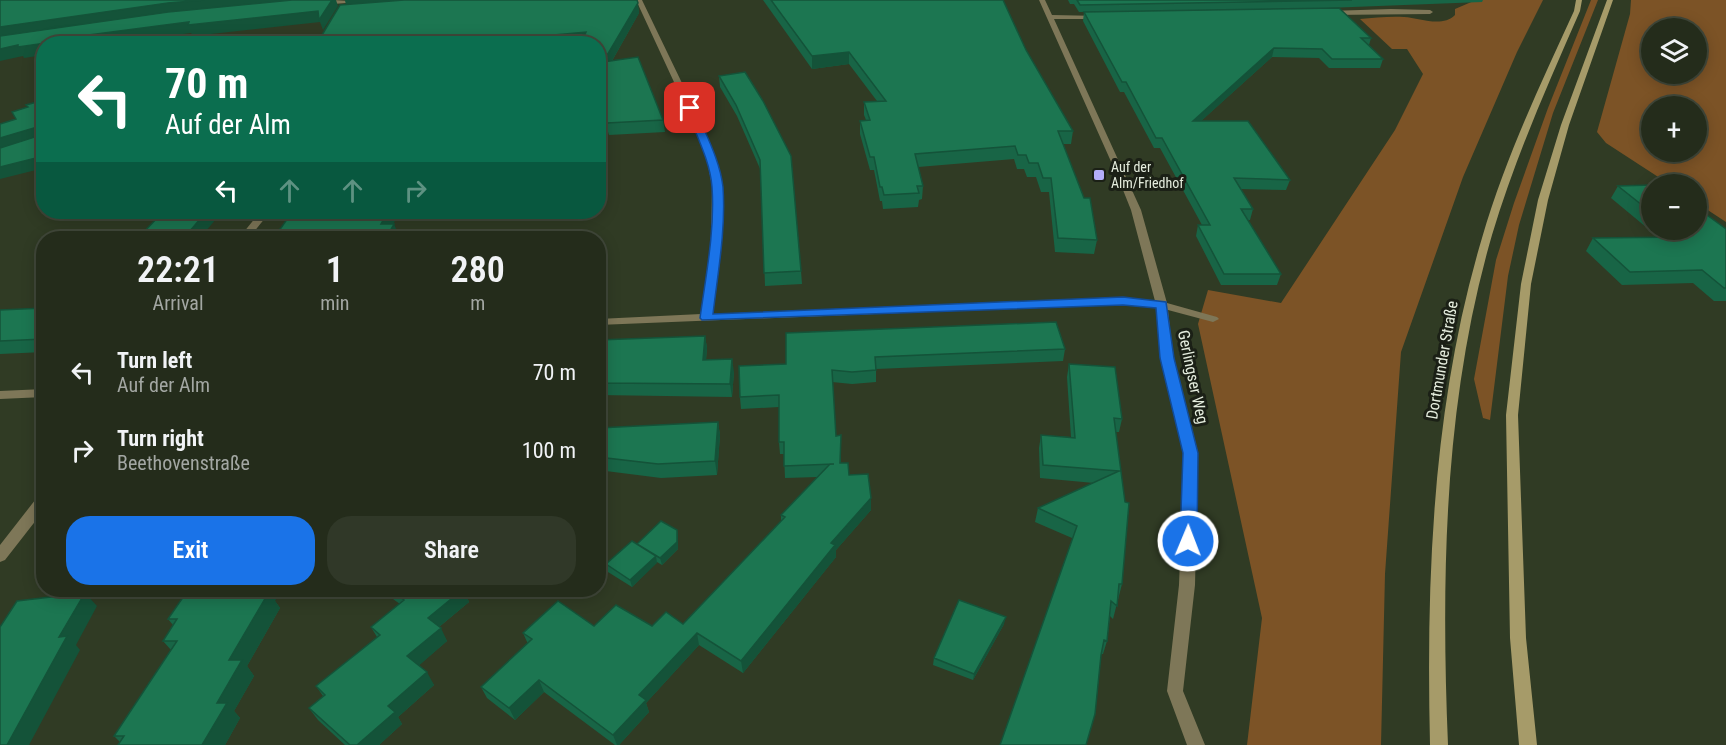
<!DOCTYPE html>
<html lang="en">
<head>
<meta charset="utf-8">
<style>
	:root { --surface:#242c1b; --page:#303828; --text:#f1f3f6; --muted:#a3a7a3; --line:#41483a; --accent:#1a73e8 }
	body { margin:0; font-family:"Roboto Condensed",sans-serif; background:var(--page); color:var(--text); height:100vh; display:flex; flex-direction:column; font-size:22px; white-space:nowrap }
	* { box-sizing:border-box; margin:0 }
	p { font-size:20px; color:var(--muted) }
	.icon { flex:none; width:33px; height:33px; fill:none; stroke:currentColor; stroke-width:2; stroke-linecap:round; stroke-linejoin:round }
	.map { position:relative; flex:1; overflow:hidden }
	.panel { position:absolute; left:36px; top:231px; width:570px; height:366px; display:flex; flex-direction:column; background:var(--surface); border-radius:24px; box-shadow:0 3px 15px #0003,0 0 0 2px var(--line) }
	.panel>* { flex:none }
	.hud { position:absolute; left:36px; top:36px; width:570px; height:183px; border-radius:24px; box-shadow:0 3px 15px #0003,0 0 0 2px var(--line); background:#0b6e4f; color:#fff; overflow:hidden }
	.controls { position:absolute; left:1641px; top:18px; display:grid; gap:12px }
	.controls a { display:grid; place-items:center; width:66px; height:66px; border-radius:50%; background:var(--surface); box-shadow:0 3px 15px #0003,0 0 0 2px var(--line); font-size:30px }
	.pin { position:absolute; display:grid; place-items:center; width:51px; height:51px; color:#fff; margin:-26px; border-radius:12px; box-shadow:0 3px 9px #0006 }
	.me { position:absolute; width:66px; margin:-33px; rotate:1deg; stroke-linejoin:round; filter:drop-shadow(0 0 4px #0008) }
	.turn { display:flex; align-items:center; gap:21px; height:126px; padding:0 30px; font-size:27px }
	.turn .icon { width:78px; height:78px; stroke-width:2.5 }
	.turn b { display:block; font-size:42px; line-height:51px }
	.lanes { display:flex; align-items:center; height:57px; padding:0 30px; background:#0003; justify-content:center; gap:30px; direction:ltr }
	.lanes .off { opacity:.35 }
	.eta { display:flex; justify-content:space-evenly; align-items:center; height:102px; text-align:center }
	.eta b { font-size:36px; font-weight:600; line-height:42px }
	.button { display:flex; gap:12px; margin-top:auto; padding:12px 30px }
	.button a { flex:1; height:69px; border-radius:24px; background:var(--accent); color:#fff; font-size:24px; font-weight:600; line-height:69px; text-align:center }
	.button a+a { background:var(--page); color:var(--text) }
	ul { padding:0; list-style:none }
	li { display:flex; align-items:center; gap:18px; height:78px; padding:0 30px }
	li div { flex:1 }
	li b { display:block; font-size:22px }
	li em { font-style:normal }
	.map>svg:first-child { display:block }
</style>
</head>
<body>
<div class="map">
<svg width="1726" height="745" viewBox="0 0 1726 745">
	<rect width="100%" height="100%" fill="#303b24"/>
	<path fill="#7c5326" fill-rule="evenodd" d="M1476,0H1543L1517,52L1463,177L1401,352L1385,574L1381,745H1247L1262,618L1198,324L1208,290L1281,303L1395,130L1423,74L1407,49H1392L1360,19C1374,18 1389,16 1404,17C1420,18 1442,28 1455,15V9Z
		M1591,0H1598L1553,113L1519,225L1508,276L1490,420L1483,418L1474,379L1496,260L1514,203L1548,108Z
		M1631,0H1726V222L1697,203L1696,184H1669L1606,143L1597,132L1630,14ZM1652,28H1696V74H1652ZM1696,106V152H1652V106Z"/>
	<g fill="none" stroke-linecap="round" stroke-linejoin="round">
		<path fill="#7e7758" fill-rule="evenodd" d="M333,0L349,1L346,3L320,5L317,3Z
			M636,0H642L694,108L715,160L722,186L721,245L712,314L1123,298L1155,301L1131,210L1117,175L1039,0H1045L1052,15L1101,16L1102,17L1099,19H1054L1141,210L1167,303L1217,317L1219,319L1213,322L1168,310L1173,358L1198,453L1195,585L1183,691L1205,745H1187L1167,691L1179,585L1184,453L1161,358L1157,308L1123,304L598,325V319L701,314L711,245L712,186L707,160L686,108Z
			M1391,9L1430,10L1433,12L1430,14L1329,15L1326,13L1329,11Z
			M260,212H270L249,238H239Z
			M44,389V397L0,399V391Z
			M44,494V510L5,560L0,562V545L39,495Z"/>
		<path fill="#a69b69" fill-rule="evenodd" d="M1576,0H1582L1580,11C1548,84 1515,158 1492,235C1444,400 1441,575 1448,745H1430C1426,575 1433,402 1482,238C1505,159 1540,85 1574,11Z
			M1607,0H1613L1569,125L1548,200L1531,284L1518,415L1526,638L1537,745H1519L1510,638L1506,415L1521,284L1538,200L1561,125Z"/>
	</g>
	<path fill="#186546" d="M345,0H637L639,13L612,61L663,120L665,132L609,135L598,100V44L582,43L346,4Z
		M763,0H1003L1026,50L1073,131L1071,144H1063L1097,240L1094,254L1055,252L1049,192H1041L1036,177H1027L1024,169H1017L1014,159L918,167L923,186L922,199L919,200L918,207L883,209L882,201H880L874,170H870L860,134V121L866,120L864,115V102L877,101L849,64L812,69Z
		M1068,0H1483L1482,2L1327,8L1079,12L1074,4H1070Z
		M1084,12L1371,38L1369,45L1383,59L1380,68H1329L1319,58L1272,57L1201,121L1290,180L1286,190L1240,189L1253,209L1250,220H1248L1281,274L1277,285H1221L1196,236L1198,225H1202L1160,148H1154L1124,92H1120L1083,21Z
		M745,72L801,271L802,284L765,286L761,171L737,116L720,87L719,76Z
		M1652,185V230L1726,229V301H1714L1693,283L1622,285L1586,251L1593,238L1658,237L1611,198L1618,186Z
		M44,308V352L0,354V310Z
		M786,333L1065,349L1063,361L876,369V382L852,384L832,382L836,436L841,435V463L871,510L836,550V557L743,673L699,645L646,703L649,712L619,745H615L544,692L515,720L487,698L481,687L528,644L523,633L594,626H652L683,624L781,522V515L818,477L785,478L784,454H780L779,442V407L741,409L740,397L786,364Z
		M705,336L707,348L706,360L734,372L732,397L598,395V340Z
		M1069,364L1122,419L1119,432H1116L1122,584L1113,619L1110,616L1107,641L1103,654H1101L1072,538L1035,522L1038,508L1094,483L1040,478L1039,448L1041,435L1071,437L1067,377Z
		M718,422L720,435L717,475L661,478L598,470V428Z
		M677,530L678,537V549L662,565L657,562L632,587L608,572L606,564L637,544Z
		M388,590H472L466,595L469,602L439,627L447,641L419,665L434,685L398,717L402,724L379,745H345L318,720L309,708L323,696L316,686L377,637L371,627L400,604L393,599Z
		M275,601L280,608L247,666L254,676L234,711L240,718L225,745H118L120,742L114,736L171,650L163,641L173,625L168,619Z
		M1004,624L973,680L933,665L934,658Z"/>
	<path fill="#145339" d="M204,0H311L0,39V27L168,3Z
		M332,0H336L338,6L323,30L320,22L193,36L191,33L109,44H44L89,35Z
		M345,0H430L347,7Z
		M638,3L639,13L605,73L603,62Z
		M586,32L588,42L577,44H497L498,40Z
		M44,44V55L24,58L23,56L0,61V49L18,45Z
		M1274,48L1272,57L1190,131L1193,121Z
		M849,52V64L812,69V56Z
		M37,127L43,137L0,150V138Z
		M44,156V168L0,179V167Z
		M206,212H222L200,238H184Z
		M388,212H400L386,237L381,224Z
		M394,224L399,236L398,238H386Z
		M705,336L707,348L705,373L703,360Z
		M732,359L734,372L732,397L730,384Z
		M718,422L720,435L717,475L715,461Z
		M871,498V510L836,550V557L743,673L741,661L831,543Z
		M677,530L678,537V549L662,565L660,558Z
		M656,556L657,563L632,587L630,580Z
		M262,590H282L275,601L280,608L247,666L254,676L234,711L240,718L225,745H202L217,703L229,660Z
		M459,590H472L466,595L469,602L434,631L428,618Z
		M85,593L97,606L76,645L80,650L29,745H7L59,637Z
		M1006,617L1004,624L973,680L974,674Z
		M441,628L447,641L415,669L407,656Z
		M697,633L699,645L646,703L649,712L619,745H617L613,735L639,695Z
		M427,672L434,685L398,717L402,724L379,745H357L388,706Z
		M539,680L544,692L515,720L509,708Z"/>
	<path fill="#1c7651" stroke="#145339" stroke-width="1.5" d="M0,0H204L168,3L0,27Z
		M292,0H332L319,20L318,11L188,25L189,22L89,35L88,37L18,47V45L0,49V36L168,12Z
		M404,0H637L638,3L603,62L638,57L663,120L607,123L598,96V44H583L582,41L586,32L498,40L497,44H323L322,35L340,5Z
		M771,0H1003L1026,50L1073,131H1058L1084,198H1090L1097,240L1058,238L1051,178H1043L1038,163H1029L1026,155H1018L1015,146L915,154L923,186H917L919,193L884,195L882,187H880L874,157H870L860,121L870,120L864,102L886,101L849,52L812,56Z
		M1077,0H1352L1080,5Z
		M1339,8L1371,38H1361L1383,59H1332L1322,49L1274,48L1193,121H1248L1290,180L1234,178L1253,209H1241L1281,274H1224L1198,225H1210L1162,138H1156L1126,82H1122L1084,12Z
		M745,72L763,101L791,156L801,271L764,273L760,160L736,105L719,76Z
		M44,100V156L0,167V148L38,136L40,129L37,127L0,138V124L16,119L12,112L28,107L26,105Z
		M1652,185V213L1618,186Z
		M1696,207L1726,229V288H1724L1702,270L1630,272L1593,238L1682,237L1672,230H1696Z
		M163,212H206L184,238H138Z
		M292,212H388L381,224H394L386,238H265L267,235H274L281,228Z
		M44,308V339L0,341V310Z
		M1056,322L1065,349L875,357L876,370L852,372L832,370L836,436L841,435L840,463H848L849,475L868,474L871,498L831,543L835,545L741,661L697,633L639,695L646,700L613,735L539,680L509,708L481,687L532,639L523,633L558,601L594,626L616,605L652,626L666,612L683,624L785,517L781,515L830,464H834L784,466V442H779V395L740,397L739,366L786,364V333Z
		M705,336L703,360L732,359L730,384L598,383V340Z
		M1069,364L1115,367L1122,419L1114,418L1125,502L1129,503L1122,584H1119L1117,606L1111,601L1107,641L1104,640L1101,655L1095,714L1086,745H1000L1077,526L1038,508L1119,471L1043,465L1041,435L1075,438Z
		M718,422L715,461L658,464L598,457V428Z
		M661,521L677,530V542L660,558L637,544Z
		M632,541L656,556L630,580L606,564Z
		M188,590H262L260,592H269L229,660H242L217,703H227L202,745H118L124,736H114L177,641H163L177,619H168Z
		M391,590H462L428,618L441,628L407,656L427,672L388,706L395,712L357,745H350L309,708L325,695L316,686L380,635L371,627L404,600Z
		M85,593L59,637L67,636L7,745H0V627L17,601Z
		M959,600L1006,617L974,674L934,658Z"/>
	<path fill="#1a73e8" stroke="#114b97" stroke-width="1.5" d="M687,106L695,108C705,133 720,160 723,187C726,229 718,272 713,314L1123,297L1166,302L1174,358L1198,453L1197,541L1194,545L1188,547L1183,545L1180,541L1183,453L1160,358L1156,308L1123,305L702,320L700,318C706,275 715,230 712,187C710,160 695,133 686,108Z"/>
	<rect fill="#b3adf9" stroke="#1b2016" stroke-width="2" x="1093" y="169" width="12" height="12" rx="3"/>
	<g text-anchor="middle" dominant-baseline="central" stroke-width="6" stroke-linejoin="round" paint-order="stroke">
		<g font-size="14" fill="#e5edde" stroke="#1b2016" text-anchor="start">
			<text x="1111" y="167">Auf der<tspan x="1111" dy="16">Alm/Friedhof</tspan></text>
		</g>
		<g font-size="16" fill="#e5edde" stroke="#1b2016">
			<text transform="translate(1442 360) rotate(-80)">Dortmunder Straße</text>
			<text transform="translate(1193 377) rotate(78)">Gerlingser Weg</text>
		</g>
	</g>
</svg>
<div class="controls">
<a><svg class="icon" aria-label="layers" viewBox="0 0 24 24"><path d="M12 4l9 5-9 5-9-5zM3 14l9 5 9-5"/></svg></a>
<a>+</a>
<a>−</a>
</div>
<div class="pin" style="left:690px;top:108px;background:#d93025"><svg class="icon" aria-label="arrive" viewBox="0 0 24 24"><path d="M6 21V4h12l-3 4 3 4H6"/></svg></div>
<svg class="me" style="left:1188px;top:541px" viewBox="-20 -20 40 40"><circle r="17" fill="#1a73e8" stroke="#fff" stroke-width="3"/><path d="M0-11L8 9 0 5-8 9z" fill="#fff"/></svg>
<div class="hud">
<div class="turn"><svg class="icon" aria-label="left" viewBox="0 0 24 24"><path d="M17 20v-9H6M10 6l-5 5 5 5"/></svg><div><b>70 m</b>Auf der Alm</div></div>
<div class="lanes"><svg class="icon" aria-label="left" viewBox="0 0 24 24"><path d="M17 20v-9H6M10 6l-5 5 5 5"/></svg><svg class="icon off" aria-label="ahead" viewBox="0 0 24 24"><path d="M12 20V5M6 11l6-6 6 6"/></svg><svg class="icon off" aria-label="ahead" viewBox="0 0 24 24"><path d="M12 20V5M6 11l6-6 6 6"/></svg><svg class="icon off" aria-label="right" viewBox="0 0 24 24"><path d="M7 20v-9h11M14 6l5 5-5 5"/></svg></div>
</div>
<section class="panel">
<div class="eta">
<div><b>22:21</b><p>Arrival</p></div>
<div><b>1</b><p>min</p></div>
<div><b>280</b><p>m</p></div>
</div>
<ul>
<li><svg class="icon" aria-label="left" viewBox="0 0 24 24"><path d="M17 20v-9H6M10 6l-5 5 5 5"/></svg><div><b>Turn left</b><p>Auf der Alm</p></div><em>70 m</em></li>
<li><svg class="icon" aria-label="right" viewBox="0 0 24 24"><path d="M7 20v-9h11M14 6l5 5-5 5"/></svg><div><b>Turn right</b><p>Beethovenstraße</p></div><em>100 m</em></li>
</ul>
<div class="button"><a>Exit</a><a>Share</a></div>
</section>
</div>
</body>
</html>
